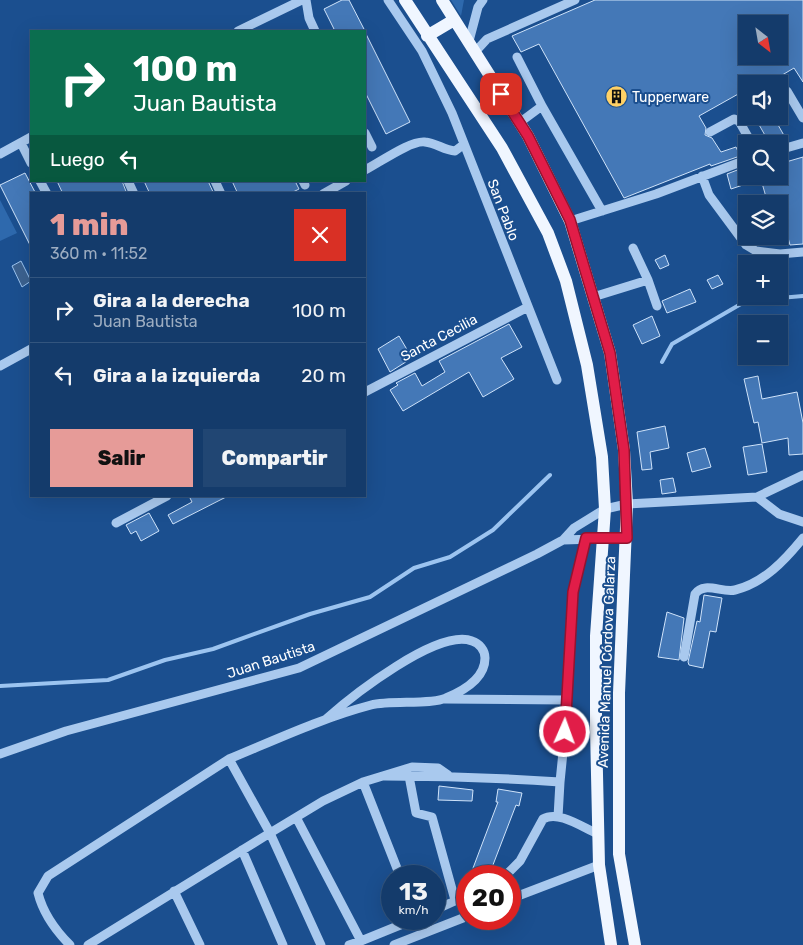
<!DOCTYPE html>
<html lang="es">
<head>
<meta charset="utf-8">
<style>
	:root { --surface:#143b6b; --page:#214673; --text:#f1f3f6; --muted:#9dadc1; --line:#33557e; --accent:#e69b98 }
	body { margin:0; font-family:Rubik,sans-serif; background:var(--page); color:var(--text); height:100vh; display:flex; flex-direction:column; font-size:19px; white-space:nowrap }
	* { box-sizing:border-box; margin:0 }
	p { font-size:16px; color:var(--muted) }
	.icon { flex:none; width:28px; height:28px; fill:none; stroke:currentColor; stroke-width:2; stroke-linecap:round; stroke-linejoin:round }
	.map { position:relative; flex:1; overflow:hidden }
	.drawer { position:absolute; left:30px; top:192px; width:336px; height:305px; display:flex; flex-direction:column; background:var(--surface); border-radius:0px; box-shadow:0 5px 20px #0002,0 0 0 1px var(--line) }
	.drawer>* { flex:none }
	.guide { position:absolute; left:30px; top:30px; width:336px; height:152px; border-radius:0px; box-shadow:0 5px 20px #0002,0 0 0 1px var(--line); background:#0b6e4f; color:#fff; overflow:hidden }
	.needle { width:32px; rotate:149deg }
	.controls { position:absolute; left:738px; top:15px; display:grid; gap:10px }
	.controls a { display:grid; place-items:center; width:50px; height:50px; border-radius:0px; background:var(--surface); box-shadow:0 5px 20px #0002,0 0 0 1px var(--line); font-size:25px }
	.speed { position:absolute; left:381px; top:865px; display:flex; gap:10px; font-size:25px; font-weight:700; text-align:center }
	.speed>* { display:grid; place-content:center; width:65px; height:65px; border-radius:50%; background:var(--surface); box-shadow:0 5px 20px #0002,0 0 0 1px var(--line); line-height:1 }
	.speed small { font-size:12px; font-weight:400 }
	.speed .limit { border:8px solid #d22; background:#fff; color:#111 }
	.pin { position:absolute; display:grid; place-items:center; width:42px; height:42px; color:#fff; margin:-21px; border-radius:10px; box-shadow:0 2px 8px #0006 }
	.me { position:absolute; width:55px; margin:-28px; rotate:2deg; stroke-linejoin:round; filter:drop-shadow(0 0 4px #0008) }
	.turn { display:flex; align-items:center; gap:18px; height:105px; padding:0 20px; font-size:22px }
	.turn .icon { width:65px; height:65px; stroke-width:2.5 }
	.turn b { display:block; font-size:35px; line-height:42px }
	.then { display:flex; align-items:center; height:48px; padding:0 20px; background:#0003; gap:10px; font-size:19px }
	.round { display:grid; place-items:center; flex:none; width:52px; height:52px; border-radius:0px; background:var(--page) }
	.head { display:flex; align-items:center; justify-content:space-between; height:85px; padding:0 20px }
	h1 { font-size:30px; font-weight:800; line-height:38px; color:var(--accent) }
	.button { display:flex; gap:10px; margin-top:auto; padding:10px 20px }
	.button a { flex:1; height:58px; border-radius:0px; background:var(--accent); color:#111; font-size:20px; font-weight:800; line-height:58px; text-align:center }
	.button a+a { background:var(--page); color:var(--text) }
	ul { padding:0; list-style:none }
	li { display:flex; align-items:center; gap:15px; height:65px; padding:0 20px; border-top:1px solid var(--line) }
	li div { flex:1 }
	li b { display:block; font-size:19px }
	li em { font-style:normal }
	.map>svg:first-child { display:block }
</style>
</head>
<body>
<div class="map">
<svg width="803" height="945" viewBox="0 0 803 945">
	<rect width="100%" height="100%" fill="#1b4f8f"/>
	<path fill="#2e69ad" d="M451,0H464L461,16Z
		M0,200L17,233L0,241Z"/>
	<path fill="#3c6290" stroke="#9cc4f0" d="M21,261L31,281L22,287L12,266Z"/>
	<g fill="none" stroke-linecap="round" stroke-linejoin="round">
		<path stroke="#9cc4f0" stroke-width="4" d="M662,362L672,344L746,301L803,296
			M0,686L108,680L165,660L213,649L310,614L370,597L414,568L450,557L493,530L550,475"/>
	</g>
	<path fill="#4478b7" stroke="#cfe3fa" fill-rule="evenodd" d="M342,0H349L365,31H335L324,9Z
		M595,0H803V82L794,68L767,84H746V104L740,93L699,116L706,128L705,135L712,138L721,152L736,147L740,156L711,166L710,164L624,198L539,44L521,52L512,36ZM746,24H779V56H746Z
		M365,32L410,122L386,134L365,92Z
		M754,116H773L786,139L777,144H770Z
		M803,157V244L790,245L779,204H768L760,176H779V164Z
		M745,167L746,184L731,189L727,174Z
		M25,173L36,194H31V247L0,185Z
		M57,181H122L127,194H63Z
		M144,181H208L214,194H150Z
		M232,181H295L299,189L289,194H238Z
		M665,255L669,265L660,269L655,260Z
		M718,275L723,284L712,289L707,280Z
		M690,289L696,302L667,313L662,301Z
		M652,316L660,336L642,344L633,325Z
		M509,324L522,347L501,358L514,379L483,397L469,372L403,411L390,390L398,385L396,383L415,373L422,386L445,372L439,361Z
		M399,336L412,358L390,372L378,349Z
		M758,376L762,399L797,392L803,423V454L789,455L788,438L762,443L758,422L754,423L744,379Z
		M665,426L669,448L650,452L652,469L642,470L637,432Z
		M762,444L767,472L748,475L743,447Z
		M705,448L711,467L692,472L687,453Z
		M673,478L676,492L662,494L660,480Z
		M189,496H228L173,524L168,515L192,502Z
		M149,513L159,531L141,541L136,531L131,534L126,525Z
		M704,595L722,598L716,632L710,631L703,668L689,665L688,662L697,621L700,622Z
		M667,612L684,618L679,660L658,657Z
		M439,786L473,790L472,801L438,800Z
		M498,789L522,793L519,806L516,805L491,870L481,876H470L498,802H496Z"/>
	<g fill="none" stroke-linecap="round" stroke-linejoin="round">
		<path stroke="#a9c9ee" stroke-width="9" d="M306,0L309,18L315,31
			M388,0L422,51L452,113L557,380
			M238,31L302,0
			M469,41L478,7L483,0
			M475,52L487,39L575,0
			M517,57L542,106
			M787,91L803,118
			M519,123L542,106L602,211
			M710,132L734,119L739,121L752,144
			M365,133L372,147
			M21,143L31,163
			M779,150L803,143
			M0,154L31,137
			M365,170C379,163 411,140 425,142C436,143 444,150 455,151L463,145
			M702,176L709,195L746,245L756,251L780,254L803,252
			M40,181L47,194
			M128,181L134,194
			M215,181L221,194
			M303,181L305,185
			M323,194L346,181
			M570,221L656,194L746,160
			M648,280L657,306
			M593,297L648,280L633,248
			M0,366L31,349
			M365,392L526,308
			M757,497L779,514L803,522
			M116,523L167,496
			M563,540L627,538
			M684,657L695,594C704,581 722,593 735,590C764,583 785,560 803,538
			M444,699L566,700
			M0,754L66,731L299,668L537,554L563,540L574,528L605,509L627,504L757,497L803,475
			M229,759C275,740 322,718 371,705C391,700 431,705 446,698C463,691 485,679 485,658C485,650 479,643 472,641C438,628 352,696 326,719
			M385,776C443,776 501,778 560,782L565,732L573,592L586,538
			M409,776L416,813L432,817L455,900
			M363,782L400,876
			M558,817L560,782
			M297,819L361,941L415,919
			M242,850L283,945
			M505,876L520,861L543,819C559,810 583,828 598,834
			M174,891L200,945
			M510,899L599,865
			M435,910L468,895
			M70,945C56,931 43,913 38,893L48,876L229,759L270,833L321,945
			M88,945L270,833L323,801L363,782L412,767L438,768L448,775
			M349,945L361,941
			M394,945L468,916"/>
		<path stroke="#f0f6ff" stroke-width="12" d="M405,0L502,148L548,233L566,281L587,365L602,457L605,509L596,636V729L599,865L611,945
			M442,0L528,136L570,221L610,353L624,450L627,504L619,693V854L635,945
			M427,36L454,20"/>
	</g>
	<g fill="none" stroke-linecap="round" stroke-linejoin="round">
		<defs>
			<path id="route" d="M501,94L528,136L570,220L610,353L624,450L627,538H586L573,592L565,732"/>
		</defs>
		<use href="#route" stroke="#92132f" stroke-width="12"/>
		<use href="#route" stroke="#e11d48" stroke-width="9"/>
	</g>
	<defs>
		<symbol id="building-disc" viewBox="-11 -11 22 22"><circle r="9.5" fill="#ffd166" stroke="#1b4f8f"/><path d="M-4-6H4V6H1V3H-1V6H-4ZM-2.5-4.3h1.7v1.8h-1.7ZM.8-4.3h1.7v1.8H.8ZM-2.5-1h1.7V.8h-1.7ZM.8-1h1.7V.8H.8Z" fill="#111"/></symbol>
	</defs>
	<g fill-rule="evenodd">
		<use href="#building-disc" x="604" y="84" width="25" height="25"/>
	</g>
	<g text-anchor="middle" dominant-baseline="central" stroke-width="4" stroke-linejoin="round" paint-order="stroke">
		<g font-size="14" fill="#fff" stroke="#1b4f8f" text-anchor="start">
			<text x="632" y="97">Tupperware</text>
		</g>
		<g font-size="14" fill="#fff" stroke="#1b4f8f">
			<text transform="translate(503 210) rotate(69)">San Pablo</text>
			<text transform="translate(439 338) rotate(-28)">Santa Cecilia</text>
			<text transform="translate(271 660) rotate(-18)">Juan Bautista</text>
			<text transform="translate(607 662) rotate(-88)">Avenida Manuel Córdova Galarza</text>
		</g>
	</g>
</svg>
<div class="controls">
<a><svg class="needle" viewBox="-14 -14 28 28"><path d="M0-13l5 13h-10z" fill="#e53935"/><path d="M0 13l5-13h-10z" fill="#9dadc1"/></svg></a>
<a><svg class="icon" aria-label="sound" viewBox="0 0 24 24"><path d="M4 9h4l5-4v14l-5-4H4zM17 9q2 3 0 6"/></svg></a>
<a><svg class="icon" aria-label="search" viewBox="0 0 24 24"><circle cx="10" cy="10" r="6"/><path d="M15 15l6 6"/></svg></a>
<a><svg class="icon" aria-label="layers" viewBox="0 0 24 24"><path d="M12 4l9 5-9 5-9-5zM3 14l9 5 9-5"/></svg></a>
<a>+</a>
<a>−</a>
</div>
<div class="speed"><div>13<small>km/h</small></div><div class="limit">20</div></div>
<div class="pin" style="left:501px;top:94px;background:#d93025"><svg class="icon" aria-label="arrive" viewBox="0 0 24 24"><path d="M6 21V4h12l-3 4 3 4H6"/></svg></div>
<svg class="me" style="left:565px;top:732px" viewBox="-20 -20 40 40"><circle r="17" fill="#e11d48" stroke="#fff" stroke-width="3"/><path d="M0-11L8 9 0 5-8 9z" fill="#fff"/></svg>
<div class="guide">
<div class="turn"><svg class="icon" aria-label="right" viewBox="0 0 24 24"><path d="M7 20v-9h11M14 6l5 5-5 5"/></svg><div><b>100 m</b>Juan Bautista</div></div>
<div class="then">Luego<svg class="icon" aria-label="left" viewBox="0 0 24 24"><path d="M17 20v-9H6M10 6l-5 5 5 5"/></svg></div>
</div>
<section class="drawer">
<div class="head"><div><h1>1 min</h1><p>360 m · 11:52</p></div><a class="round" style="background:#d93025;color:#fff"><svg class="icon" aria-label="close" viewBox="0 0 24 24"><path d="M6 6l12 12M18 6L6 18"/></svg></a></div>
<ul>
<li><svg class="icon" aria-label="right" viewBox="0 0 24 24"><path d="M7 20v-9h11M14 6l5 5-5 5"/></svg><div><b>Gira a la derecha</b><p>Juan Bautista</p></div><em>100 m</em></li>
<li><svg class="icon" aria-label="left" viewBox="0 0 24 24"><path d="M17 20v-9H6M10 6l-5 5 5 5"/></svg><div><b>Gira a la izquierda</b></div><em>20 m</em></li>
</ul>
<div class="button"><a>Salir</a><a>Compartir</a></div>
</section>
</div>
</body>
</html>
